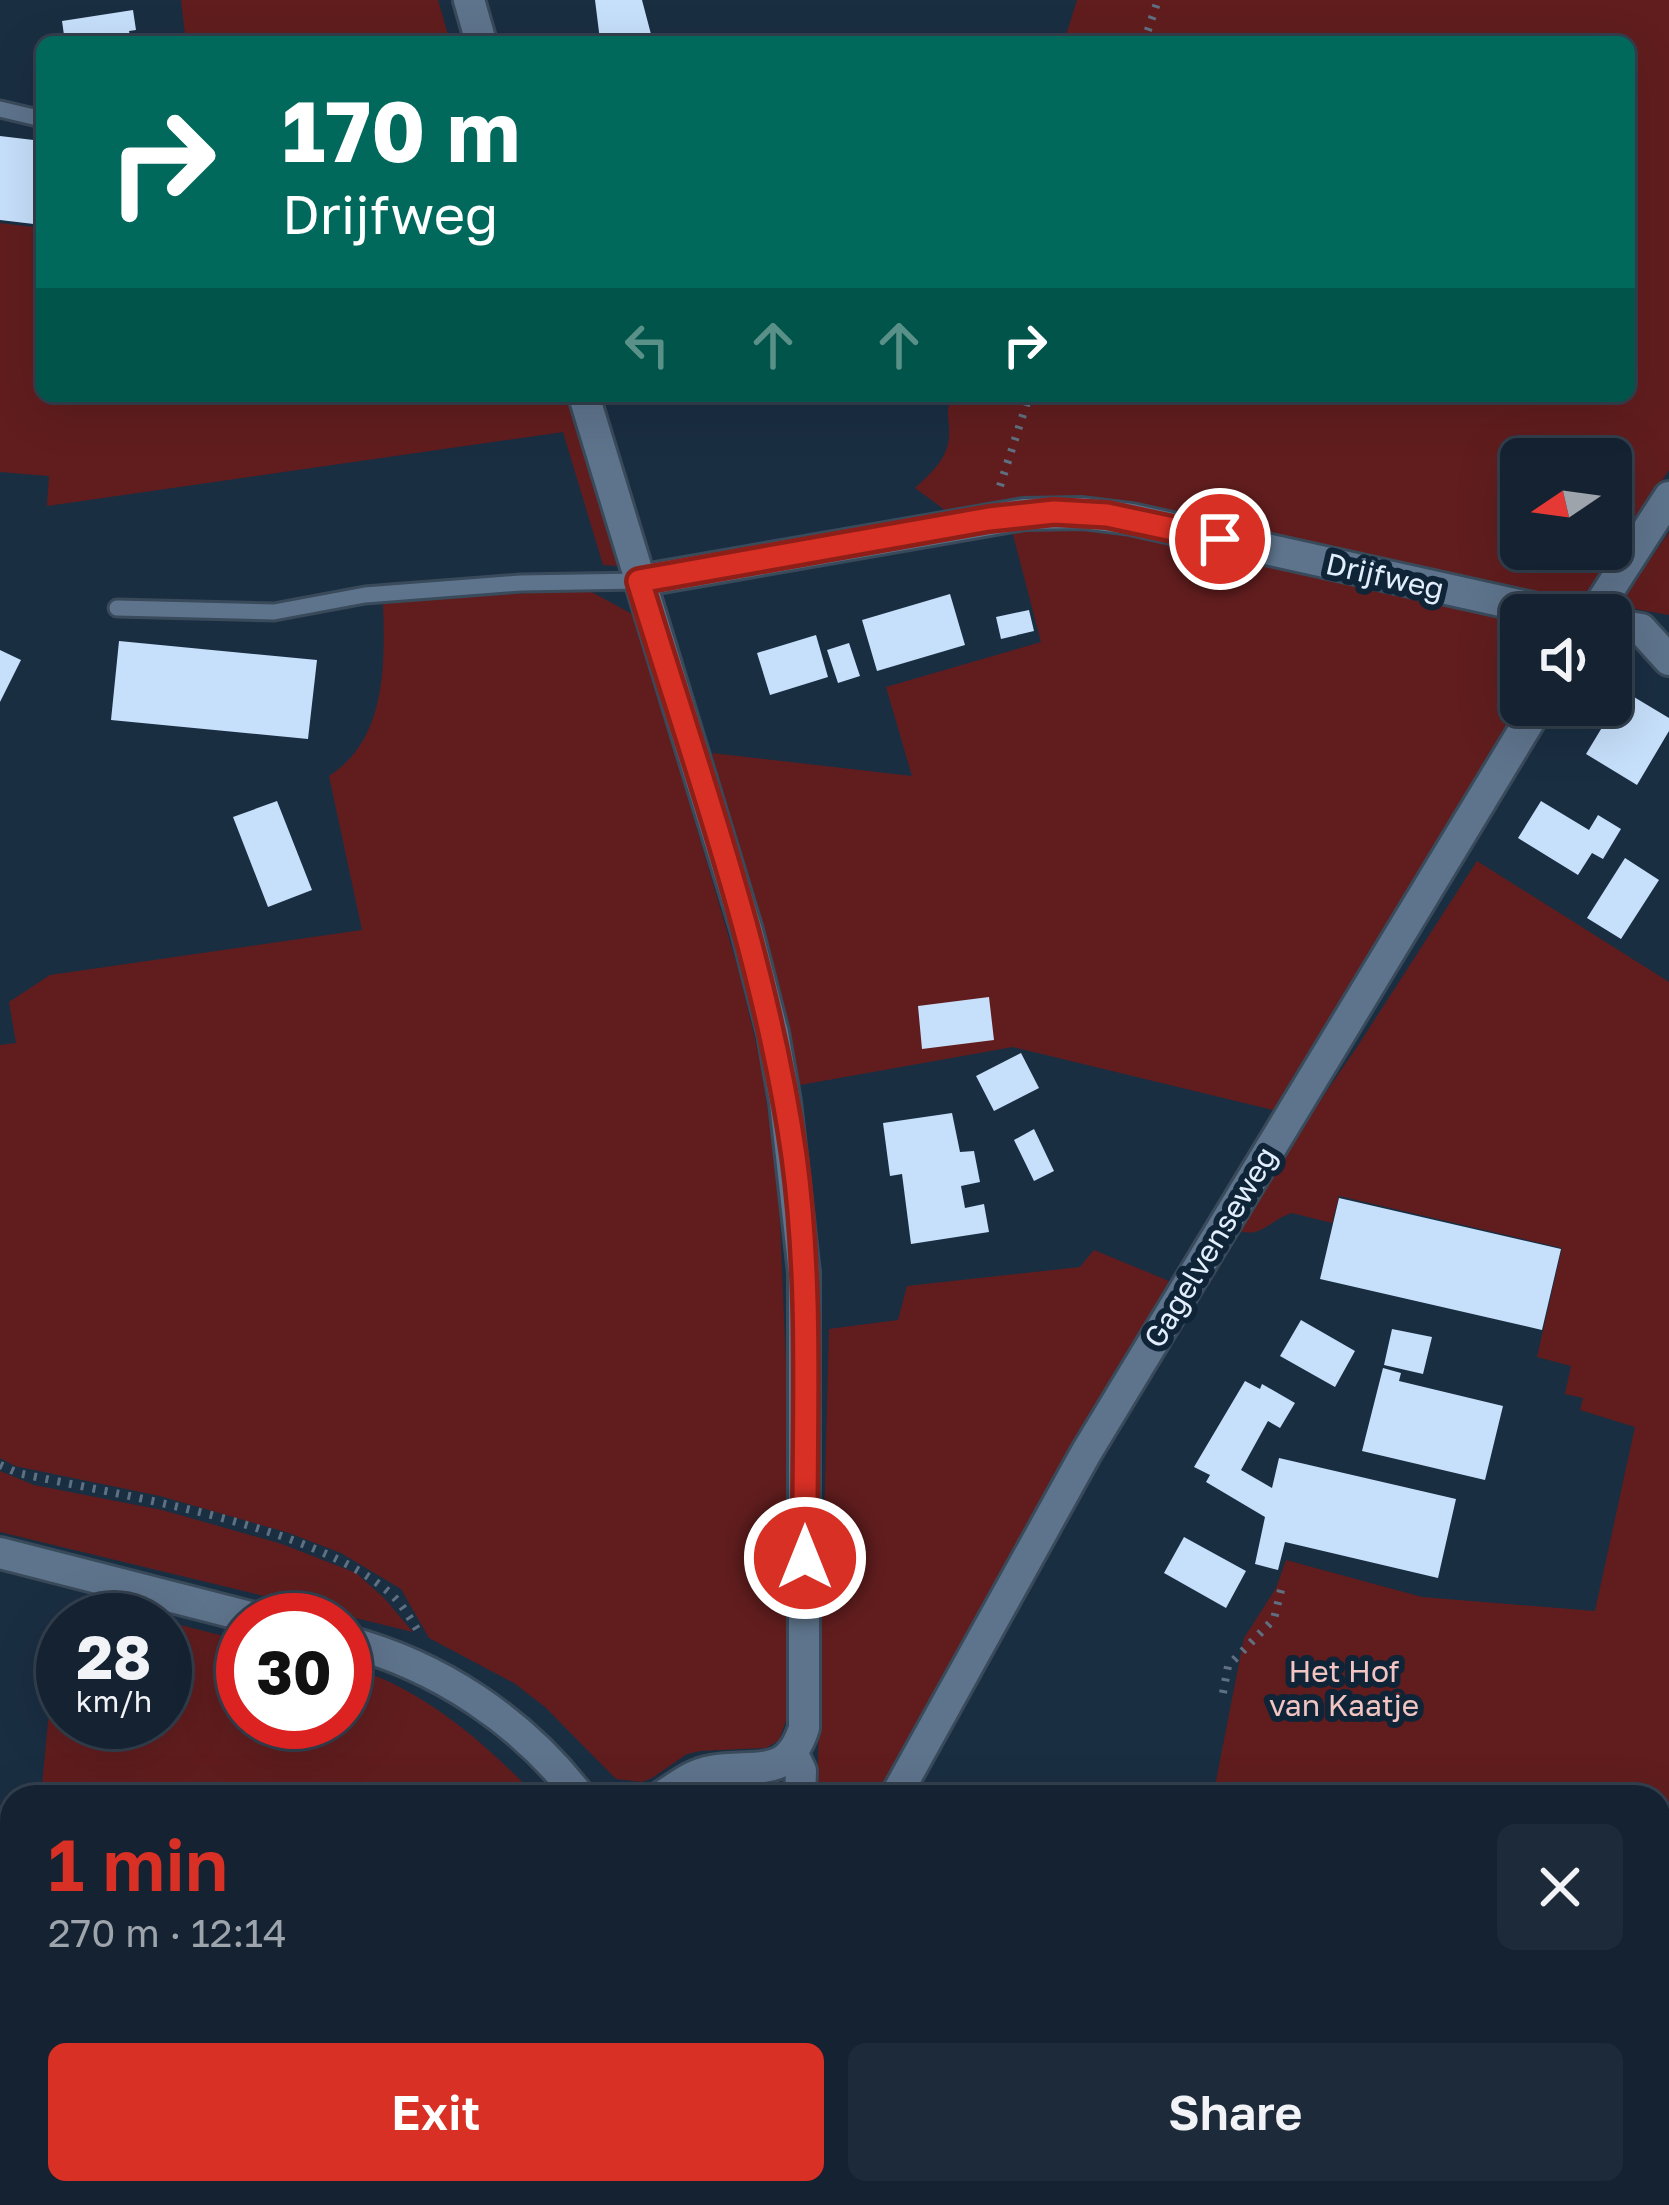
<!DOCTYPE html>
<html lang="en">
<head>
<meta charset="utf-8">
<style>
	:root { --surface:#142232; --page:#1d2a3a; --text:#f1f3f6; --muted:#9da4ac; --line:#333f4d; --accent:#d93025 }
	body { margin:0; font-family:"Golos Text",sans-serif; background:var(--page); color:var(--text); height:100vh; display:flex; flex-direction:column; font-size:45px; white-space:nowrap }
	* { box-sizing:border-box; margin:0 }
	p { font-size:39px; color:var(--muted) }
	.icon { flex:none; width:66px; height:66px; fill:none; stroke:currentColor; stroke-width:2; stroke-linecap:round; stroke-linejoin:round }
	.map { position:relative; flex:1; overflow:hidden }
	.sheet { position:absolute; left:0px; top:1785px; width:1671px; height:420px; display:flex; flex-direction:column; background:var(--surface); border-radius:36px 36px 0 0; box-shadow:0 12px 48px #0002,0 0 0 3px var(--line) }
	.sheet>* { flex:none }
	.hud { position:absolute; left:36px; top:36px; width:1599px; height:366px; border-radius:18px; box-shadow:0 12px 48px #0002,0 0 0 3px var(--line); background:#00695c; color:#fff; overflow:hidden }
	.needle { width:78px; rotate:257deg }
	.fabs { position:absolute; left:1500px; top:438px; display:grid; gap:24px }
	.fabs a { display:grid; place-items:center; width:132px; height:132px; border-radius:18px; background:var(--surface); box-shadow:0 12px 48px #0002,0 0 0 3px var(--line); font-size:60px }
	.speed { position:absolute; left:36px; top:1593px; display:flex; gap:24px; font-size:60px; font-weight:700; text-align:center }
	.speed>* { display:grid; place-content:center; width:156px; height:156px; border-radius:50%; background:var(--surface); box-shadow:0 12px 48px #0002,0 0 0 3px var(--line); line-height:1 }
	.speed small { font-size:30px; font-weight:400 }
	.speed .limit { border:18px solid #d22; background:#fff; color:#111 }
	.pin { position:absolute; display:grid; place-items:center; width:102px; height:102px; color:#fff; margin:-51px; border:6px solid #fff; border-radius:50%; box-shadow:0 3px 12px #0007 }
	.me { position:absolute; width:132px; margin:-66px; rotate:0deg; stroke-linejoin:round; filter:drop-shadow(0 0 9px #0008) }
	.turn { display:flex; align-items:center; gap:42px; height:252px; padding:0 48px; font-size:54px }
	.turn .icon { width:156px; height:156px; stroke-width:2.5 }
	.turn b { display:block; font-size:84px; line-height:102px }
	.lanes { display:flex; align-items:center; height:114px; padding:0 48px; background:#0003; justify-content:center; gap:60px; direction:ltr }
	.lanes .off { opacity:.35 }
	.round { display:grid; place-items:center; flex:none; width:126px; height:126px; border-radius:18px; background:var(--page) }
	.summary { display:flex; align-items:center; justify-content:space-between; height:204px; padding:0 48px }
	h1 { font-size:72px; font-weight:600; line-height:90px; color:var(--accent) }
	.cta { display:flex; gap:24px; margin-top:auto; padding:24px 48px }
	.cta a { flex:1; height:138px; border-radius:18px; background:var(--accent); color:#fff; font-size:48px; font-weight:600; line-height:138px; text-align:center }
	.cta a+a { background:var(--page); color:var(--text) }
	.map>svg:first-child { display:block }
</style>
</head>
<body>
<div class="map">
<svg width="1669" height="2205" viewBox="0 0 1669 2205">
	<rect width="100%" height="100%" fill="#1a2e42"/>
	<path fill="#611d1e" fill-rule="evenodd" d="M181,0H438L450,42H186Z
		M1077,0H1669V470L1584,597L1550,602L1173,518L953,516L915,488C931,473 947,460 949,437C950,420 945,415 951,396H1629V42H1064ZM1521,459H1611V549H1521Z
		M0,223L42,228V396H567L617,566L603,565L563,432L47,506L49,476L0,472Z
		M1093,525L1522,615V705L1273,1110L1013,1047L800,1085L712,753L912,776L886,687L1041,642L1011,527Z
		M1669,532V615L1630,608L1621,602Z
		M586,589L634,615L739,972L761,1064L770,1127L779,1201L787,1388L790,1709L779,1740L766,1748L700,1751L687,1754L652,1778L642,1782L616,1779L545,1707L514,1683L429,1638L401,1589L341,1553L289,1533L160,1496L15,1466L0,1458V1045L16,1043L9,1002L50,975L362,930L329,776C387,739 385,664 383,602Z
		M1477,861L1669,982V1824L1659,1829V1797H1216L1214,1791L1244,1638L1276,1588L1286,1560L1422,1597L1595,1611L1635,1427L1580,1410L1583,1398L1565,1394L1571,1366L1537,1357L1562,1248L1339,1196L1332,1223L1292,1213C1269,1220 1258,1242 1233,1228L1359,1044Z
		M1094,1250L1169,1281L879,1797H817L829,1329L898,1320L907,1286L1080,1267Z
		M0,1471L34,1485L162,1510L282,1544L356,1573L384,1598L413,1632L0,1532Z
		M165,1621L243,1641V1722H345V1666C420,1685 485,1743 537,1797H41L49,1711L63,1695V1722H165Z
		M12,2135V2193H506L490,2205H6Z
		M1387,2193H1508L1512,2205H1388Z"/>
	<path fill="#c6dffa" d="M595,0H642L652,38L649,42L600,40Z
		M133,10L136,30L129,31L131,42H65L62,21Z
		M0,136L42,141V225L0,220Z
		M950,594L965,645L877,671L862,620Z
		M1029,610L1034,631L1001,639L996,617Z
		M816,635L828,677L770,695L757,653Z
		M119,641L317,660L308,739L111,720Z
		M849,643L860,676L838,683L827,650Z
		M0,650L21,660L0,702Z
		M1624,691L1669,718V731L1637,785L1586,754Z
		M277,801L312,890L268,907L233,817Z
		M1541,801L1589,830L1598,815L1621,829L1603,859L1592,853L1578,875L1518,838Z
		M1625,858L1659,880L1621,939L1587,918Z
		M989,997L994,1040L922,1049L918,1006Z
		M1021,1053L1039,1088L994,1111L976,1076Z
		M952,1113L960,1152L974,1151L980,1182L961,1186L965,1208L984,1204L989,1232L911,1244L902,1174L890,1176L883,1123Z
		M1034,1129L1054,1171L1034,1181L1014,1140Z
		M1339,1198L1561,1249L1542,1330L1320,1279Z
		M1301,1320L1355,1351L1335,1387L1280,1356Z
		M1392,1329L1432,1337L1423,1374L1384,1365Z
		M1383,1368L1401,1373L1399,1381L1503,1406L1485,1480L1362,1451Z
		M1245,1381L1260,1389L1262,1384L1295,1403L1280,1428L1268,1421L1241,1470L1272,1488L1279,1458L1456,1499L1438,1578L1285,1542L1278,1570L1255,1564L1265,1517L1206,1482L1210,1475L1194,1467Z
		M1184,1537L1246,1571L1226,1608L1164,1573Z
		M1669,2049V2177L1659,2188V2060Z
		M1135,2193H1184L1158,2205H1140Z
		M1285,2193H1360L1361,2205H1286Z"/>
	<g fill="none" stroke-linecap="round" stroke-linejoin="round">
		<defs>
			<path id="lane" d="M0,109L42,119
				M117,608L274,612L365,595L521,583L639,581"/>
			<path id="street" d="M469,0L481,42
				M584,396L747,931L773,1033L785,1102L804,1273V1728C787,1781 755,1763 711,1771C692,1774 677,1787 661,1797
				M639,581L1024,514L1082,513L1131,519L1564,615
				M1593,615L1669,497
				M1611,624L1641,629L1669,660
				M0,1553L262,1620
				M345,1641C438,1665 522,1721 580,1797
				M793,1754L801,1771L800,1797
				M895,1797L1086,1453L1539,705"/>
			<path id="secondary" d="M1659,1886L1669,1882
				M573,2205L585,2193
				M611,2205L622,2193
				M823,2205L831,2193
				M863,2205L877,2193"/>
		</defs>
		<use href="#lane" stroke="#394a5b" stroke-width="21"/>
		<use href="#street" stroke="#394a5b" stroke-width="36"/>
		<use href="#secondary" stroke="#394a5b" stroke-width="48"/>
		<path stroke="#5f7082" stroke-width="8" stroke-dasharray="3 9" stroke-linecap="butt" d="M1144,42L1158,0
			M1000,486L1029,396
			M0,1465L18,1473C122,1496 313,1524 391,1594C402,1604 410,1618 418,1631
			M1223,1693L1228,1666L1274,1619L1282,1586
			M1659,1837L1669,1832
			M509,2205L523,2193
			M934,2205L938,2193"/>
		<use href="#lane" stroke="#5e748c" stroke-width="15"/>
		<use href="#street" stroke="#5e748c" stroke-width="30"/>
		<use href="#secondary" stroke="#5e748c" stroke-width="42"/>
	</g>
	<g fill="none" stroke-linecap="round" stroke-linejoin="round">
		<defs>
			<path id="route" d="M805,1558C804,1425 812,1288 794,1156C766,959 697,771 639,581L989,519L1054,512L1107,515L1220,539"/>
		</defs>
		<use href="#route" stroke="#8d1f18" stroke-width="30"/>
		<use href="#route" stroke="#d93025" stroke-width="21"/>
	</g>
	<g text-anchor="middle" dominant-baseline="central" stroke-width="12" stroke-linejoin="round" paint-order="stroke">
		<g font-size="30" fill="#e2eefc" stroke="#102438">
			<text transform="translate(1385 576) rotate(13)">Drijfweg</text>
			<text transform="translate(1210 1247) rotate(-59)">Gagelvenseweg</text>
		</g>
		<g font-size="30" fill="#f3c5c2" stroke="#102438">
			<text x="1344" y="1671">Het Hof<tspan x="1344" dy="34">van Kaatje</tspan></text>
		</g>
	</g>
</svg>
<div class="fabs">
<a><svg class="needle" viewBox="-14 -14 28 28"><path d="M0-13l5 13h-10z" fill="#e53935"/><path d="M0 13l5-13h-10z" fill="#9da4ac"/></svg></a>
<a><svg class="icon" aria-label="sound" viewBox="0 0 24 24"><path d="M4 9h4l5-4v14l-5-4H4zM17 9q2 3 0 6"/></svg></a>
</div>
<div class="speed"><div>28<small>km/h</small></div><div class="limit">30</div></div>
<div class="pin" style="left:1220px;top:539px;background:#d93025"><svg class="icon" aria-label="arrive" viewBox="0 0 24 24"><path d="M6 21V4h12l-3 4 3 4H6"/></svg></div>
<svg class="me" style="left:805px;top:1558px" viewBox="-20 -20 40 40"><circle r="17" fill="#d93025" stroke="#fff" stroke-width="3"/><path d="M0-11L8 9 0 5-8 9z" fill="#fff"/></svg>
<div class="hud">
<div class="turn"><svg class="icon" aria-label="right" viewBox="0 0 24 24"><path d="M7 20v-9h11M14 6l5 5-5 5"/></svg><div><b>170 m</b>Drijfweg</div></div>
<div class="lanes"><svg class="icon off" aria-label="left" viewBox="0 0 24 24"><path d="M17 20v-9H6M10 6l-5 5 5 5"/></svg><svg class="icon off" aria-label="ahead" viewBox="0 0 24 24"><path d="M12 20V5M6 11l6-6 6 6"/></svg><svg class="icon off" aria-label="ahead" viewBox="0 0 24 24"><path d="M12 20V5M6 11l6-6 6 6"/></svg><svg class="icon" aria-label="right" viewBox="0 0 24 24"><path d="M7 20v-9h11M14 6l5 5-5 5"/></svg></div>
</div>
<section class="sheet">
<div class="summary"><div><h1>1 min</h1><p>270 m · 12:14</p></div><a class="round"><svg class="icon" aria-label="close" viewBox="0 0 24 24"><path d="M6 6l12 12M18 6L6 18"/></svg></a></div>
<div class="cta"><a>Exit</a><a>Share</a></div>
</section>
</div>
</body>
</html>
